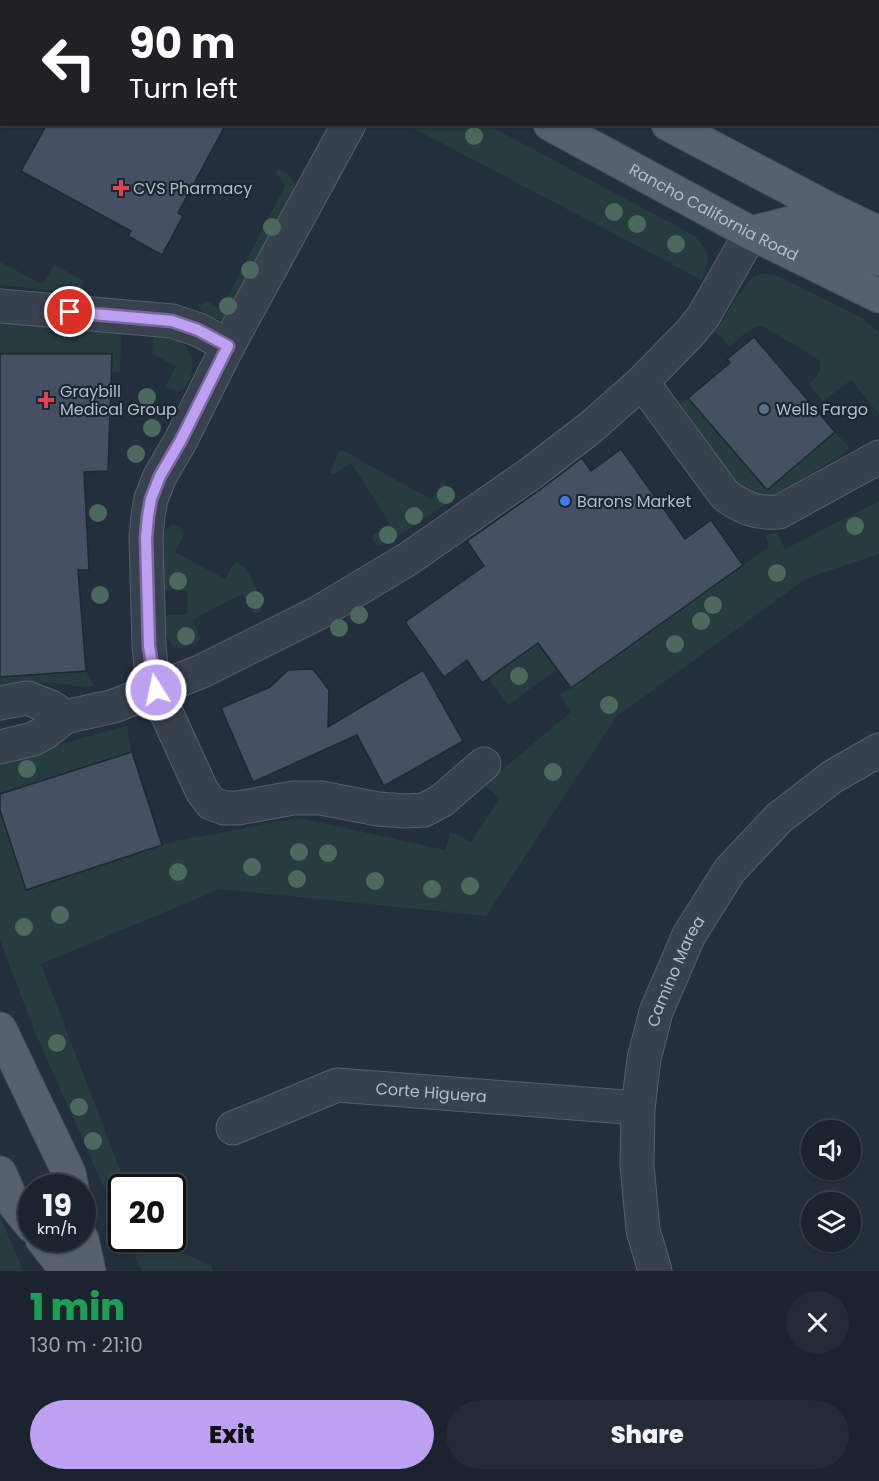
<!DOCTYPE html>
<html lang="en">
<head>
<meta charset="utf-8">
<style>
	:root { --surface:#1b232e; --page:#242b36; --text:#f1f3f6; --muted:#a0a4aa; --line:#39404a; --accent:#bca0f2 }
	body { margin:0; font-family:Poppins,sans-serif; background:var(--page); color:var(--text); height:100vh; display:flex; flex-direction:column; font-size:22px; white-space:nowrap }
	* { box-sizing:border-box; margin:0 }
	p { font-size:20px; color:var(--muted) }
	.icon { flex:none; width:33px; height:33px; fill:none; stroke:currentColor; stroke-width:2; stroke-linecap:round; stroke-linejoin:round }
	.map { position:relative; height:1271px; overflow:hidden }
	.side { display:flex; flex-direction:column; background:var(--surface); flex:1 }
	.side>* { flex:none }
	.guide { position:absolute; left:0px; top:0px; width:879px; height:126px; box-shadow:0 2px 4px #0004,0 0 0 2px var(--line); background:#202124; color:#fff; overflow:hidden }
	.controls { position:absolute; left:801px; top:1120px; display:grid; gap:12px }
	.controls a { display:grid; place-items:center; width:60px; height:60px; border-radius:50%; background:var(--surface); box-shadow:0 2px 4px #0004,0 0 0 2px var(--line); font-size:30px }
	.speed { position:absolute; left:18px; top:1174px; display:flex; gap:12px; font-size:30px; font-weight:700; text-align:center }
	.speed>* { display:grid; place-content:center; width:78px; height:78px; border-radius:50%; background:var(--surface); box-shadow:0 2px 4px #0004,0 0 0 2px var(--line); line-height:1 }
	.speed small { font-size:15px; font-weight:400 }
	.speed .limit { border:3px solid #111; border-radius:9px; background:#fff; color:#111 }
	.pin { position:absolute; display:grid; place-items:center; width:51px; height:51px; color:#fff; margin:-26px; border:3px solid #fff; border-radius:50%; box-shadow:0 2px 6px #0007 }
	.me { position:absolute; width:66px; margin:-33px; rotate:350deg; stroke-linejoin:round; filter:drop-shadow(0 0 4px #0008) }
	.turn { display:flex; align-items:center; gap:21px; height:126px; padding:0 30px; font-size:27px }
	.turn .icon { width:78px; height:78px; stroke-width:2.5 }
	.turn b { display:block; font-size:42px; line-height:51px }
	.round { display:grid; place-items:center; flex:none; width:63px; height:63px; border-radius:32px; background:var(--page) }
	.head { display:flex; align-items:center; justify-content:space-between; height:102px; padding:0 30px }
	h1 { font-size:36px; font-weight:800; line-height:45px; color:#1e9e55 }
	.primary-button { display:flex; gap:12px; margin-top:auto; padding:12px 30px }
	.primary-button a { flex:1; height:69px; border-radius:36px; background:var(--accent); color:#111; font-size:24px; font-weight:800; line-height:69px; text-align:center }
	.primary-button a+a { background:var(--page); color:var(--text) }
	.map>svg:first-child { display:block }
</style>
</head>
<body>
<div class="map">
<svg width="879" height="1271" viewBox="0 0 879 1271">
	<rect width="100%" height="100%" fill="#242f3e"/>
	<path fill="#263c3f" d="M0,0H34L35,1L2,2V61L0,64Z
		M407,125H488L695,236C710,254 711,258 702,280Z
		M278,169C286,171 291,177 295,184L294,190L225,319C215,321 200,315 199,305L207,301L217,307L225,302L285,186L281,179L275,173Z
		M0,262L42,284C49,279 48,270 55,265L82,280L83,283C82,289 81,291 75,293L0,285Z
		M764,274H773L860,317L879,332V412L878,413L851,380L823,401L809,384C817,377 821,373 820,362L815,357L764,327C749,325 740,339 730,347L715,331L722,321L736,298L753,276Z
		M0,323L48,326L121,334L120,372H111L112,354H0Z
		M153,335C157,335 163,335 167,336C185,340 197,358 191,375C188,384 186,389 176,392L165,387L176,367L152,353Z
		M688,398L767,490L835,432L849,447L844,454L762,502L736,486L680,403Z
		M340,450L344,451L432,500L441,484L444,483L454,495V499L382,546L377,545L373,540V535L390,523L351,463L334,474H331L330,472Z
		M879,501V554L807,578L616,717L486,916L220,889L41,964L127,1188H122L121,1226L34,1030L0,940V810L26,890L175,841L299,818L445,850L451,832L471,842L500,798L484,785L571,712L560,695L769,547L766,536L777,532L785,549Z
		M172,525L178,526L182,530L184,535L175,552L225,579L234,564L236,562C240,564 242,565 245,568C252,577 264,601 261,611L257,613L253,611L242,594L192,620L201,639C196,642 189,647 182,648C166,650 165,628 164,617C170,612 180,617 187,614L188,595L185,591L166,590L163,588V533L167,528Z
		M538,643L556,670L508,705L489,679Z
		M86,671L94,686C78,688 69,684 54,683C36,682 18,686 0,688V677Z
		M127,726L132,752L0,794V760Z
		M0,1216L23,1271H0Z
		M127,1239H148L211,1265L213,1271H142Z"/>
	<path fill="#455162" stroke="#1f2835" stroke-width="1.5" d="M47,124H226L178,213L183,216L162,255L128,236L131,231L21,171Z
		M754,337L835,432L767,490L688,398L730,363L727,359Z
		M0,354H112L108,471L84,472L89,570H78L86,671L0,677Z
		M621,449L685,539L711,520L743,565L571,688L538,643L482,683L467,660L444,677L405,622L484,566L467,541L541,489L582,458L591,471Z
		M313,669L329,690L328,727L423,670L463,741L384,786L357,735L253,782L221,708L270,687L288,670Z
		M132,752L162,845L26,890L0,810V794Z"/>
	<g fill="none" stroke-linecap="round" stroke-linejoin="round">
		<defs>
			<g id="minor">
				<path d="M349,124L228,346L181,440L160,476L151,499L148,516L146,538L149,646L151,666L156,690L202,791L211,803L224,808H238L293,798H321L378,809L405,811L424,810L441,801L484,764"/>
				<path d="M0,306L172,321L199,330L228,346"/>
				<path d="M642,382L725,495C743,508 757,514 779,512L879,457"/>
				<path d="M0,703L27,698L51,707L65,717"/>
				<path d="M0,747L33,739L46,732L65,717L114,706L202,671L318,613L408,559L530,474L590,428L642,382L689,334L703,317L751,233"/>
				<path id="s1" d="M233,1128L337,1085L638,1108"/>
				<path id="s2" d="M655,1271L643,1230L637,1165L638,1108L644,1059L656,1012L689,935L730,870L779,818L832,777L879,750"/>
			</g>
			<g id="major">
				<path d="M318,0L321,2"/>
				<path d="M431,0L433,2"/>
				<path id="s3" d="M550,124L751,233L879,296"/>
				<path d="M668,124L827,208L879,233"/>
				<path d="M751,233L798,221L879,259"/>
				<path d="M0,1029L69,1173L72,1188"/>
				<path d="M0,1173L12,1201L32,1226"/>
				<path d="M42,1239L67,1271"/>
				<path d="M82,1239L89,1271"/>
			</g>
		</defs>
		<use href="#minor" stroke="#565f6c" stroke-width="35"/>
		<use href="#major" stroke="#414a57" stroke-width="35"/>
		<use href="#minor" stroke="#38414e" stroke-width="33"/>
		<use href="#major" stroke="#56606e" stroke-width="33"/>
	</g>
	<g fill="#4b6a5d">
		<circle cx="474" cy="136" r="9"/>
		<circle cx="614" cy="212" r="9"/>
		<circle cx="637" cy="224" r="9"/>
		<circle cx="272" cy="227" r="9"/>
		<circle cx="676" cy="244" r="9"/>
		<circle cx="250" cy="270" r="9"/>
		<circle cx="228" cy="306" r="9"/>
		<circle cx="147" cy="397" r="9"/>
		<circle cx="152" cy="428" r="9"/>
		<circle cx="136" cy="454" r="9"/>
		<circle cx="446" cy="495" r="9"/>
		<circle cx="98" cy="513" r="9"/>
		<circle cx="414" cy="516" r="9"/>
		<circle cx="855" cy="526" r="9"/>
		<circle cx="388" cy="535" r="9"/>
		<circle cx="777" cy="573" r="9"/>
		<circle cx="178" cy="581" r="9"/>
		<circle cx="100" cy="595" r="9"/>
		<circle cx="255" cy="600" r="9"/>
		<circle cx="713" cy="605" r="9"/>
		<circle cx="359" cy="615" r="9"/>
		<circle cx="701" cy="621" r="9"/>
		<circle cx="339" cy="628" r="9"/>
		<circle cx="186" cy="636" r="9"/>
		<circle cx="675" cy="644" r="9"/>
		<circle cx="519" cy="676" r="9"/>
		<circle cx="609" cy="705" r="9"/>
		<circle cx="27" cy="769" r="9"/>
		<circle cx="553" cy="772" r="9"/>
		<circle cx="299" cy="852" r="9"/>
		<circle cx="328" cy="853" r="9"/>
		<circle cx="252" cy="867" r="9"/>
		<circle cx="178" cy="872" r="9"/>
		<circle cx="297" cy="879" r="9"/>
		<circle cx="375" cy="881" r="9"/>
		<circle cx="470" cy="886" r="9"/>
		<circle cx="432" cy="889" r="9"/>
		<circle cx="60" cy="915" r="9"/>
		<circle cx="24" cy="927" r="9"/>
		<circle cx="57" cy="1043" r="9"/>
		<circle cx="79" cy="1107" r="9"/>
		<circle cx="93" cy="1141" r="9"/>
	</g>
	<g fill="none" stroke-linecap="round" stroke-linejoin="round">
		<defs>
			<path id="route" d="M70,312L172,321L198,330L228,346L181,440L160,476L151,499L148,516L146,538L149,646L156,690"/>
		</defs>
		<use href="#route" stroke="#7a689d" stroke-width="15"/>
		<use href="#route" stroke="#bca0f2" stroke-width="10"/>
	</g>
	<g fill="#e0444e" stroke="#1d2633" stroke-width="2">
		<path d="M118 179h6v6h6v6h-6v6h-6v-6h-6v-6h6z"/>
		<path d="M43 391h6v6h6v6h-6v6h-6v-6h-6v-6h6z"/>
	</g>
	<circle fill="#5c6f8a" stroke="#1d2633" stroke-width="2" cx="764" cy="409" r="6"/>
	<circle fill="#3f7fe0" stroke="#1d2633" stroke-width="2" cx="565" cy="501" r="6"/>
	<g text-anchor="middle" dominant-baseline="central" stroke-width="4.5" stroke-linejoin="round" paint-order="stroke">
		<g font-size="16" fill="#b4bcc9" stroke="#1d2633" text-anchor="start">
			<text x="133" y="188">CVS Pharmacy</text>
			<text x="60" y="391">Graybill<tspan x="60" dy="18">Medical Group</tspan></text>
			<text x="776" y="409">Wells Fargo</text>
			<text x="577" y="501">Barons Market</text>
		</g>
		<g font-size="16" fill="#b4bcc9" stroke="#1d2633">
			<text stroke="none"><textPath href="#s3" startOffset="186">Rancho California Road</textPath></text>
			<text stroke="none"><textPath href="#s2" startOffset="308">Camino Marea</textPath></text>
			<text stroke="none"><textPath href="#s1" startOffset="207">Corte Higuera</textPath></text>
		</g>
	</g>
</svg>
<div class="controls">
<a><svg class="icon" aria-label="sound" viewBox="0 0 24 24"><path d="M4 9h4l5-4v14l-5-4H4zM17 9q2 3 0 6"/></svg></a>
<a><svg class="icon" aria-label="layers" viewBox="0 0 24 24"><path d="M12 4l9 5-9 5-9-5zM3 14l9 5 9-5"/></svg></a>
</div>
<div class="speed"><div>19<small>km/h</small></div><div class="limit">20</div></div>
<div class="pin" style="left:70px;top:312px;background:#d93025"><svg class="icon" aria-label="arrive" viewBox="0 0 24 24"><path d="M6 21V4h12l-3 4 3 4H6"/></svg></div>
<svg class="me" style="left:156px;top:690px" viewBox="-20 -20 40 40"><circle r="17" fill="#bca0f2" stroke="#fff" stroke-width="3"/><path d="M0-11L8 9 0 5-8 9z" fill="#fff"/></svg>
<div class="guide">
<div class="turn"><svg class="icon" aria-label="left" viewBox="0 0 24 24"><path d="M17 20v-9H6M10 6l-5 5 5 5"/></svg><div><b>90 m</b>Turn left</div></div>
</div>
</div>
<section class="side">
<div class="head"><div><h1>1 min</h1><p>130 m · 21:10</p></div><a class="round"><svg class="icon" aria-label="close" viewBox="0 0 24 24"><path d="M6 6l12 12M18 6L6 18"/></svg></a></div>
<div class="primary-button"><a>Exit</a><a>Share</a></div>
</section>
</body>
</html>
